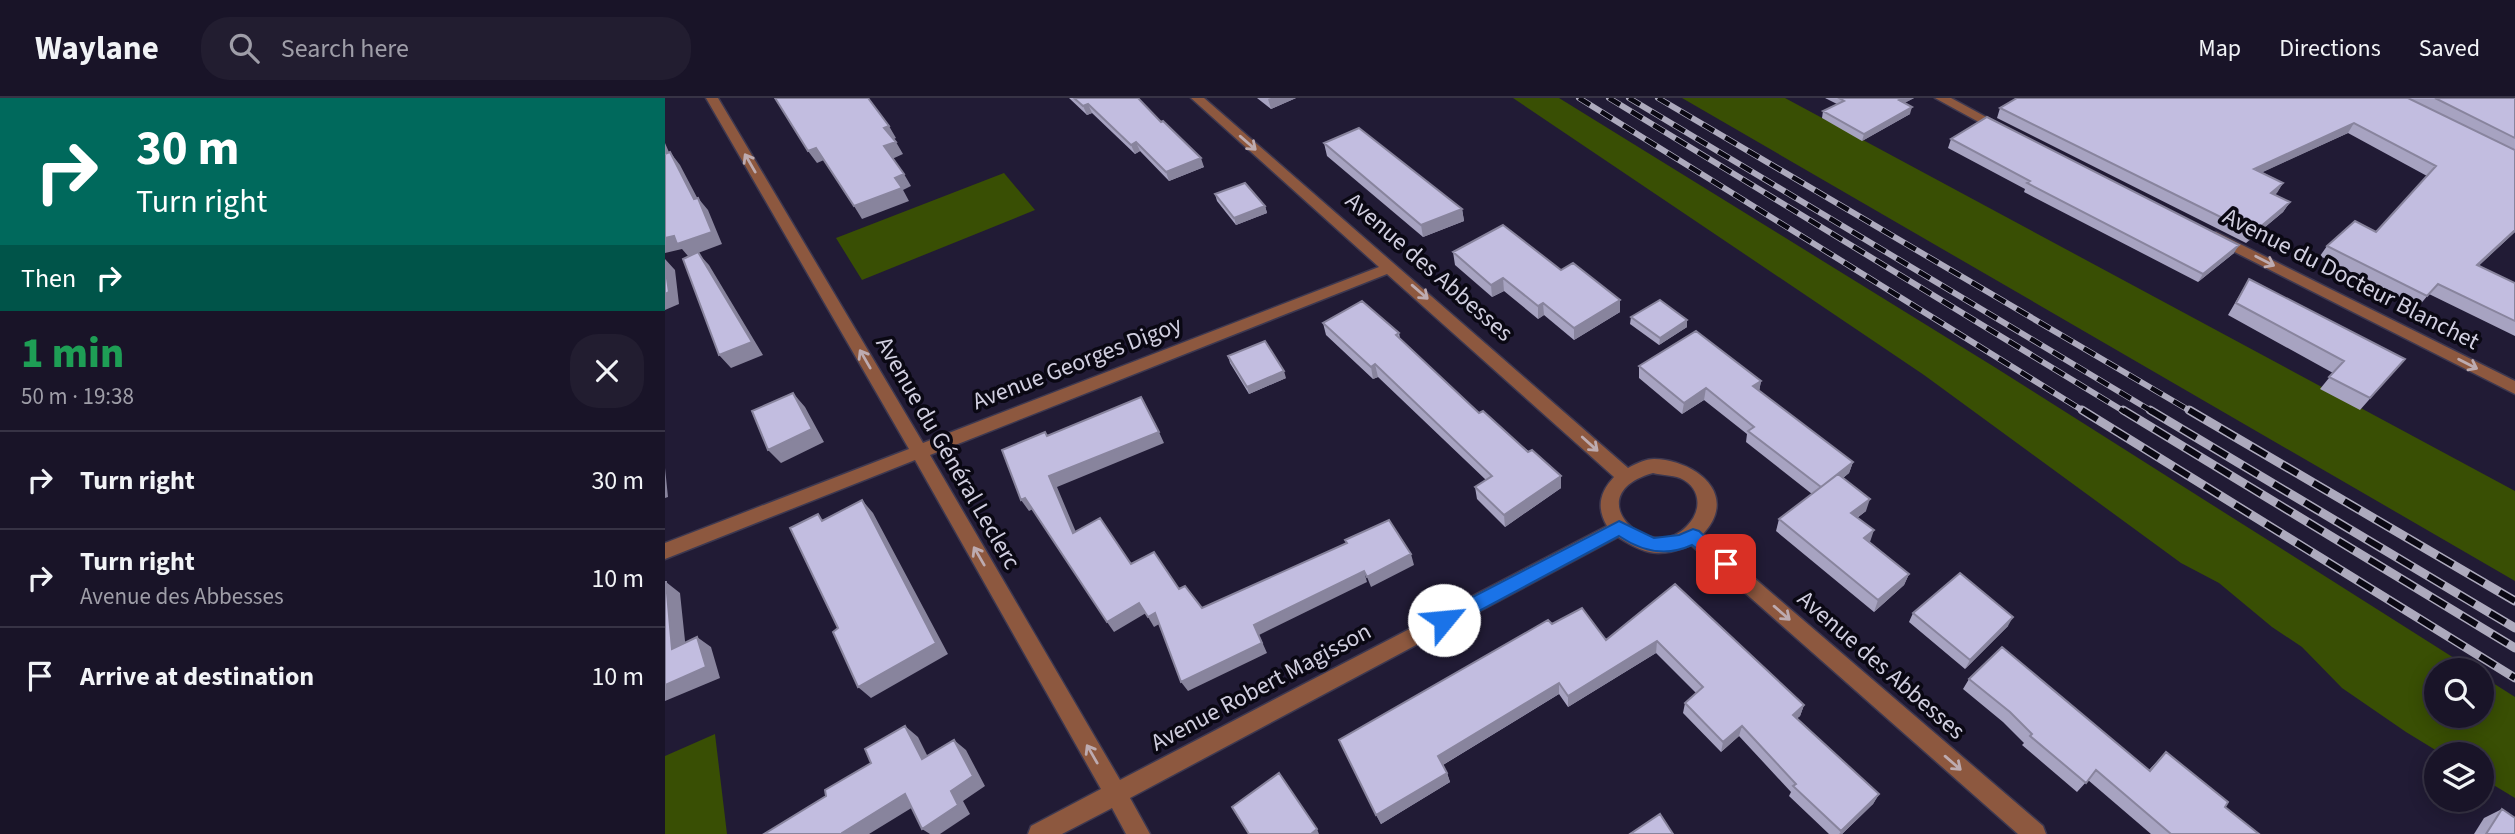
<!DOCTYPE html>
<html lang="en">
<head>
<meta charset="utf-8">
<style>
	:root { --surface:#191428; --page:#221d30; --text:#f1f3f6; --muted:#9f9ea8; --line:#373345 }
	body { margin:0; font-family:"Source Sans 3",sans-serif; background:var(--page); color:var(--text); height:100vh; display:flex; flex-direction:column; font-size:26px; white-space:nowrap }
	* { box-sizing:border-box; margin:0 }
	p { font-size:23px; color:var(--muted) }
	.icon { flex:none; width:38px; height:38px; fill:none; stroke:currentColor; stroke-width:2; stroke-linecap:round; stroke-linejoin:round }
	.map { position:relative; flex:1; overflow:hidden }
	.details { display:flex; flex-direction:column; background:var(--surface); width:665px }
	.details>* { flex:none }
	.guide { background:#00695c; color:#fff; overflow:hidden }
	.fabs { position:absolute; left:1759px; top:560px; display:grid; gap:14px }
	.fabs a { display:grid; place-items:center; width:70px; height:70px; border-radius:50%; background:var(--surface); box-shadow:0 4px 18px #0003,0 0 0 2px var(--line); font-size:35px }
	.pin { position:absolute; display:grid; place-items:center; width:60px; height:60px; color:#fff; margin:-30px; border-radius:14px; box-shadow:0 4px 10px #0006 }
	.me { position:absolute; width:77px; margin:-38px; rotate:62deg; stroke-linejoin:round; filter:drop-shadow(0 0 5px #0008) }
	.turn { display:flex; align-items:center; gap:24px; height:147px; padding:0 21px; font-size:32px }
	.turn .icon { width:91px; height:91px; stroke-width:2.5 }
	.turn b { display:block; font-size:49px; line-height:60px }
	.then { display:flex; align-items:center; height:66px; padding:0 21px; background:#0003; gap:14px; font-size:26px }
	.round { display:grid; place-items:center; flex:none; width:74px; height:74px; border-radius:28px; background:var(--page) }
	.head { display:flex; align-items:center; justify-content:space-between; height:119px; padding:0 21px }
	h1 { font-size:42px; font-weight:800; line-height:52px; color:#1e9e55 }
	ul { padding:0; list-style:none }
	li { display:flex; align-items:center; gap:21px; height:98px; padding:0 21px; border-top:2px solid var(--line) }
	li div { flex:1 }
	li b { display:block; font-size:26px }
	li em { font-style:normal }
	header { display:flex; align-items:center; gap:42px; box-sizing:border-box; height:98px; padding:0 35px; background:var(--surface); border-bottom:2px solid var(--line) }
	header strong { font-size:33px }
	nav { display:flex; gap:38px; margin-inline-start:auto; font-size:24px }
	.search { width:490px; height:63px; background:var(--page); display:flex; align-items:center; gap:18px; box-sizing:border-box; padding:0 24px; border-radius:28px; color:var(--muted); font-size:26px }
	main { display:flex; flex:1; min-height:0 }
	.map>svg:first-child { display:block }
</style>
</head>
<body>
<header>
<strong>Waylane</strong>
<div class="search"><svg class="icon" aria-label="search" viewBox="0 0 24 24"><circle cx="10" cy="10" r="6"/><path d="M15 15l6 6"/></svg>Search here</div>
<nav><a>Map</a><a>Directions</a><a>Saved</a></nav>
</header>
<main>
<section class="details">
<div class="guide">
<div class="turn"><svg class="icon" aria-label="right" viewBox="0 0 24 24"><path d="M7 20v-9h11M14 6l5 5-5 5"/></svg><div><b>30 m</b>Turn right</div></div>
<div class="then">Then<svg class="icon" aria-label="right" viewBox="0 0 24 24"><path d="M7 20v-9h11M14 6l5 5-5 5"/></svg></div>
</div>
<div class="head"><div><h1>1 min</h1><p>50 m · 19:38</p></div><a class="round"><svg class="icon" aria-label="close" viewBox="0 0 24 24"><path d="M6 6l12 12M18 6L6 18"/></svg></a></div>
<ul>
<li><svg class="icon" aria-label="right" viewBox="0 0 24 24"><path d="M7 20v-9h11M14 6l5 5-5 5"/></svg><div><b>Turn right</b></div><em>30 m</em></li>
<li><svg class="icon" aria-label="right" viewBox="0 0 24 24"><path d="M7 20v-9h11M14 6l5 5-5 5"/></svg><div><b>Turn right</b><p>Avenue des Abbesses</p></div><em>10 m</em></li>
<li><svg class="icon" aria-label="arrive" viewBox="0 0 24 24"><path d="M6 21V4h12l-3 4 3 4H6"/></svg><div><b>Arrive at destination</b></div><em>10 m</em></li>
</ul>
</section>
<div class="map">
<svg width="1850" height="736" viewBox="0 0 1850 736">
	<rect width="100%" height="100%" fill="#211b35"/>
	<path fill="#394f04" d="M848,0H894L1331,270L1808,572H1771V618H1816L1817,578L1850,599V700L1817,680L1816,656H1777L1741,634L1677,590L1637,549L1607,529L1554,485L1516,465L1259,277Z
		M1017,0H1120L1850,393V483Z
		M339,75L370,112L197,182L171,140Z
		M50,636L62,736H0V658Z"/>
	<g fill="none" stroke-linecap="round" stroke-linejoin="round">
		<defs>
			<path id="minor" d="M41,0H53L258,345L714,169L526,0H539L963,370C970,366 981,361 989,361C1030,362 1075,396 1038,436L1378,728L1381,736H1353L1026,447C994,460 981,457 953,439L465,700L485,736H461L447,710L397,736H363L366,728L436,691L250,362L0,461V445L244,351ZM722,176L949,379C935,394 931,409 942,428L455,682L265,357ZM988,375C996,377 1007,377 1015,380C1037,390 1037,413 1022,428C985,468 910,397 988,375Z
				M1270,0H1286L1345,32L1344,35H1334Z
				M1551,134L1850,283V296L1546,142V136Z"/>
		</defs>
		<use href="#minor" stroke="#3d3850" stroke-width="3"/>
		<use href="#minor" fill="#8d583f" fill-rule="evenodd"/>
		<defs>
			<path id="rail-far1" d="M914,0L1420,314
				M944,0L1460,314
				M964,0L1488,314
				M993,0L1527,314"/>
			<path id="rail" d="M1417,312L1850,580
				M1458,312L1850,550
				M1485,312L1850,530
				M1524,312L1850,503"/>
		</defs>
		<use href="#rail-far1" stroke="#adaabd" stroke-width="6"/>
		<use href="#rail" stroke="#adaabd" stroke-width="9"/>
		<use href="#rail-far1" stroke="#0a0813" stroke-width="4.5" stroke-dasharray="13" stroke-linecap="butt"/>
		<use href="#rail" stroke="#0a0813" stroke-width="6" stroke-dasharray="18" stroke-linecap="butt"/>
	</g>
	<path fill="#a7a3c1" d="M404,0H473L539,69L504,83L475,53L470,56L427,15L422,17Z
		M592,0H631L606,11Z
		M1160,0H1249L1239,5L1245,16L1197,43L1157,20L1158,13L1172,6Z
		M1743,0H1850V134L1813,168L1850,185V238L1764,196L1753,209L1655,158L1662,148L1711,134L1762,78L1683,35L1597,74L1618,85L1610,97L1625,104L1618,114L1581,145L1332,20L1335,10Z
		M1286,41L1569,155L1533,184L1359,94L1360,91L1283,50Z
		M659,45L797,111L799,123L758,139L662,58Z
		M550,96L600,108L602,115L571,127L552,103Z
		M788,154L896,172L955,214L909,242L879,217L873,221L839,193L827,199L790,167Z
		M1584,181L1740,261L1695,312L1655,291L1668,275L1563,217Z
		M966,219L1022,222V229L994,247L965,226Z
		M658,225L734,235L735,240L814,315L896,378V390L840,429L812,401L810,389L821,382L713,279L708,281L661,237Z
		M563,258L621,280L584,296L565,265Z
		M974,268L1096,283L1094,293L1188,364L1184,375L1178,380L1201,413L1192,420L1205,444L1244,476L1239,487L1209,514L1111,433L1114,421L1147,396L1081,344L1082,336L1039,302L1017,316L974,280Z
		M1010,486L1139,607L1135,618L1132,620L1214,696L1208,706L1177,736H1164L1124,698L1126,694L1074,638L1056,654L1018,615L1020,605L1031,595L991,555L903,609L894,596L778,667L782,675L785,684L716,726L674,642L887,526L941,542Z
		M1248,515L1343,528L1300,571L1244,524Z
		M1304,581L1484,672L1501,654L1560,709L1594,736H1486L1423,682L1412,694L1357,647L1359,645L1338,624L1298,591Z
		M1837,711L1850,736H1809L1819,720Z"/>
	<path fill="#88849d" d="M606,0H631L606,11L603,1Z
		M1238,0H1249L1232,9L1234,2Z
		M423,6L427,15L422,17L418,8Z
		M1247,9L1245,16L1197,43L1199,36Z
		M1689,25L1683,35L1583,81L1589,71Z
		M224,28L231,40L227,42L219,30Z
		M231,44L238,56L227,61L219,48Z
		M471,44L475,53L470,56L466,47Z
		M0,45L10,68L0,55Z
		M151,50L159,62L152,65L143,53Z
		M5,54L15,67L36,107L33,100L43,112L57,146L33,155L44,167L98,257L66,270L54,257L23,158L17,151L0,155V140L29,101Z
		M536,60L539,69L504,83L501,74Z
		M239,76L246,88L238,92L230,80Z
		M1618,85L1612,95L1600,105L1606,95Z
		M237,90L244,103L197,121L189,108Z
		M1625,104L1618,114L1581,145L1588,135Z
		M600,108L602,115L571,127L569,120Z
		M797,111L799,123L758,139L756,127Z
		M1850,132V134L1803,178L1812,167Z
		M1574,147L1569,155L1533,184L1538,176Z
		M0,161L10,172L14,206L0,212Z
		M838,180L839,193L827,199L826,187Z
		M955,202V214L909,242V230Z
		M878,205L879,217L873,221V208Z
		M1022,222V229L994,247L995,240Z
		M710,266L713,279L708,281L706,269Z
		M619,273L621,280L584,296L582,289Z
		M1096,283L1094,294L1088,288Z
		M1041,290L1039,302L1017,316L1019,305Z
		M128,295L140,309L159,344L116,365L103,352Z
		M494,334L499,345L392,389L416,446L408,435L384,378Z
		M1188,364L1184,375L1153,400L1156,389Z
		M0,370L3,399L0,400Z
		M896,378V390L840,429L839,417Z
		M360,400L368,411L364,413L356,402Z
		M1205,401L1201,413L1182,427L1186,415Z
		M197,402L208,415L283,556L206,600L193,589Z
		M1209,432L1205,444L1199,440Z
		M746,456L749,467L706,489L702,479Z
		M699,473L702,484L594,537L602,555L523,593L516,584L589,527Z
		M1244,476L1239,487L1209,514L1213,502Z
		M1,484L15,495L22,562L7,551Z
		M474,505L481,515L449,534L442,524Z
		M490,515L496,525L489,529L483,519Z
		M1348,519L1343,528L1300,571L1305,562Z
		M32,539L46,549L55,580L0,603V587Z
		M992,543L991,555L903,609V598Z
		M894,585V596L776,668L773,658Z
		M1139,607L1135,618L1125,627L1128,617Z
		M240,628L253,639L269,671L257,661Z
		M1077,628L1074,638L1056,654L1058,644Z
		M289,642L301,652L320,688L298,703L305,716L275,736H265L257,731Z
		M782,675L785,684L716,726L711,717Z
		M240,696L253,706L204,736H177V735Z
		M1214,696L1208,706L1177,736H1174Z
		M652,731L654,736H646Z"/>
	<path fill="#c2bde0" stroke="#88849d" stroke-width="2" d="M110,0H203L224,28L219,30L231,44L219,48L239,76L230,80L237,90L189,108L151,50L143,53Z
		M409,0H473L496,24L498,23L536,60L501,74L471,44L466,47L423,6L418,8Z
		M1174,0H1238L1234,2L1247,9L1199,36L1158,13L1179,3Z
		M1352,0H1743L1850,52V132L1812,167L1850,185V223L1773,186L1762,198L1662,148L1690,123L1711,134L1771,68L1689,25L1589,71L1618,85L1606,95L1625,104L1588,135L1335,10Z
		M1770,0H1850V40Z
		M1322,19L1574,147L1538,176L1362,85L1365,83L1286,41Z
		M694,30L797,111L756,127L659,45Z
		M5,54L29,101L33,100L47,134L12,146L9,138L0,140V55V56Z
		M580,85L600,108L569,120L550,96Z
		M838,127L896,172L908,165L955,202L909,230L878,205L873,208L838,180L826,187L788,154Z
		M33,154L87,244L54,257L18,161Z
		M0,167L4,194L0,196Z
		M1584,181L1740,261L1705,300L1664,279L1679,263L1571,205Z
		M995,202L1022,222L995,240L966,219Z
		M697,203L734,235L731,237L814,315L818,313L863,354L867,352L896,378L839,417L810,389L827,378L710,266L706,269L658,225Z
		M1031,233L1096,283L1088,288L1188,364L1156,389L1083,333L1089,329L1041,290L1019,305L974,268Z
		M600,243L619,273L582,289L563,258Z
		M128,295L147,331L103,352L87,313Z
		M476,299L494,334L384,378L408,435L435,420L466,466L489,454L514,491L520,488L537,510L682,445L680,442L724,422L746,456L702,479L699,473L589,527L597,545L516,584L490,515L483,519L474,505L442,524L360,400L356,402L337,352L380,334L382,338Z
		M1173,376L1205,401L1186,415L1209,432L1199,440L1244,476L1213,502L1114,421Z
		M197,402L271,545L193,589L168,534L173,530L125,430L153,416L157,423Z
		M1295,475L1348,519L1305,562L1248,515Z
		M0,484H1L7,551L32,539L41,569L0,587Z
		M1010,486L1139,607L1128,617L1214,696L1176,733L1128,688L1131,686L1077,628L1058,644L1020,605L1038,589L992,543L903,598L894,585L773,658L782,675L711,717L674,642L883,522L887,526L917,510L941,542Z
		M1337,549L1485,673L1501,654L1563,704L1560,709L1594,736H1506L1431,672L1421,685L1365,638L1367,636L1345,614L1304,581Z
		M240,628L257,661L289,642L308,678L286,693L293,707L257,731L240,696L177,735V736H99L161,698L160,692L206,665L200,651Z
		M614,675L652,731L646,736H584L567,709Z
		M1837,711L1850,720V736H1821Z
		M995,716L1008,736H965Z"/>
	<defs><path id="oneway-shaft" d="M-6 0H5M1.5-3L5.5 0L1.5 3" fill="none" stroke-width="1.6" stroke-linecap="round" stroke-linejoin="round" transform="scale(1.75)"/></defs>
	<g stroke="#bdabb0">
		<use href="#oneway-shaft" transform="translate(583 45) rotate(41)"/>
		<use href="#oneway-shaft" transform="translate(85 65) rotate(-120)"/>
		<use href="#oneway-shaft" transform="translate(1600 163) rotate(27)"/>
		<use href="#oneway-shaft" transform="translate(755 194) rotate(41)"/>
		<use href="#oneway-shaft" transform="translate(200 261) rotate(-120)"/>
		<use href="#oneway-shaft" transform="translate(1803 266) rotate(27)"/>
		<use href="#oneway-shaft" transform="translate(925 346) rotate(42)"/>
		<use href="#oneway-shaft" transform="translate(314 458) rotate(-120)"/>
		<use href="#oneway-shaft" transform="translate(1117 515) rotate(41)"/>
		<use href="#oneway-shaft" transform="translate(427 656) rotate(-120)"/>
		<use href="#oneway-shaft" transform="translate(1288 665) rotate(41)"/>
	</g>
	<path fill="#1a73e8" stroke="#114b97" stroke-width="2" d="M954,423L989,440L1014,437L1028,431L1034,433L1069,466L1067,471L1061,473L1027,447C1001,459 976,453 954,438L786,528L779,530L773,528L770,522L773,517Z"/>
	<g text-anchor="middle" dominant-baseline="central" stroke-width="7" stroke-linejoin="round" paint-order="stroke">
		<g font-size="24" fill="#d1cfe0" stroke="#0a0813">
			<text transform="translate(764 169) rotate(41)">Avenue des Abbesses</text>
			<text transform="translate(1686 181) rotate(27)">Avenue du Docteur Blanchet</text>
			<text transform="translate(412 265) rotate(-21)">Avenue Georges Digoy</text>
			<text transform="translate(283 355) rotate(60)">Avenue du Général Leclerc</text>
			<text transform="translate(1216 567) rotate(41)">Avenue des Abbesses</text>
			<text transform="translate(596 589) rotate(-28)">Avenue Robert Magisson</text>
		</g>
	</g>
</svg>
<div class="fabs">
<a><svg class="icon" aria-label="search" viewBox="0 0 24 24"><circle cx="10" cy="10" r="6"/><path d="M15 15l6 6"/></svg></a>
<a><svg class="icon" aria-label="layers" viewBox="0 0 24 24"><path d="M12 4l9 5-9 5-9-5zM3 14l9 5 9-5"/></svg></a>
</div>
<div class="pin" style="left:1061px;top:466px;background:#d93025"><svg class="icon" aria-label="arrive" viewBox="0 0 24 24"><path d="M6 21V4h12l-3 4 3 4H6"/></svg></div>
<svg class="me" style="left:779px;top:522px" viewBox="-20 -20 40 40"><circle r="19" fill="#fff"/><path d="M0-13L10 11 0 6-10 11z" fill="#1a73e8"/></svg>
</div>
</main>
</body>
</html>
